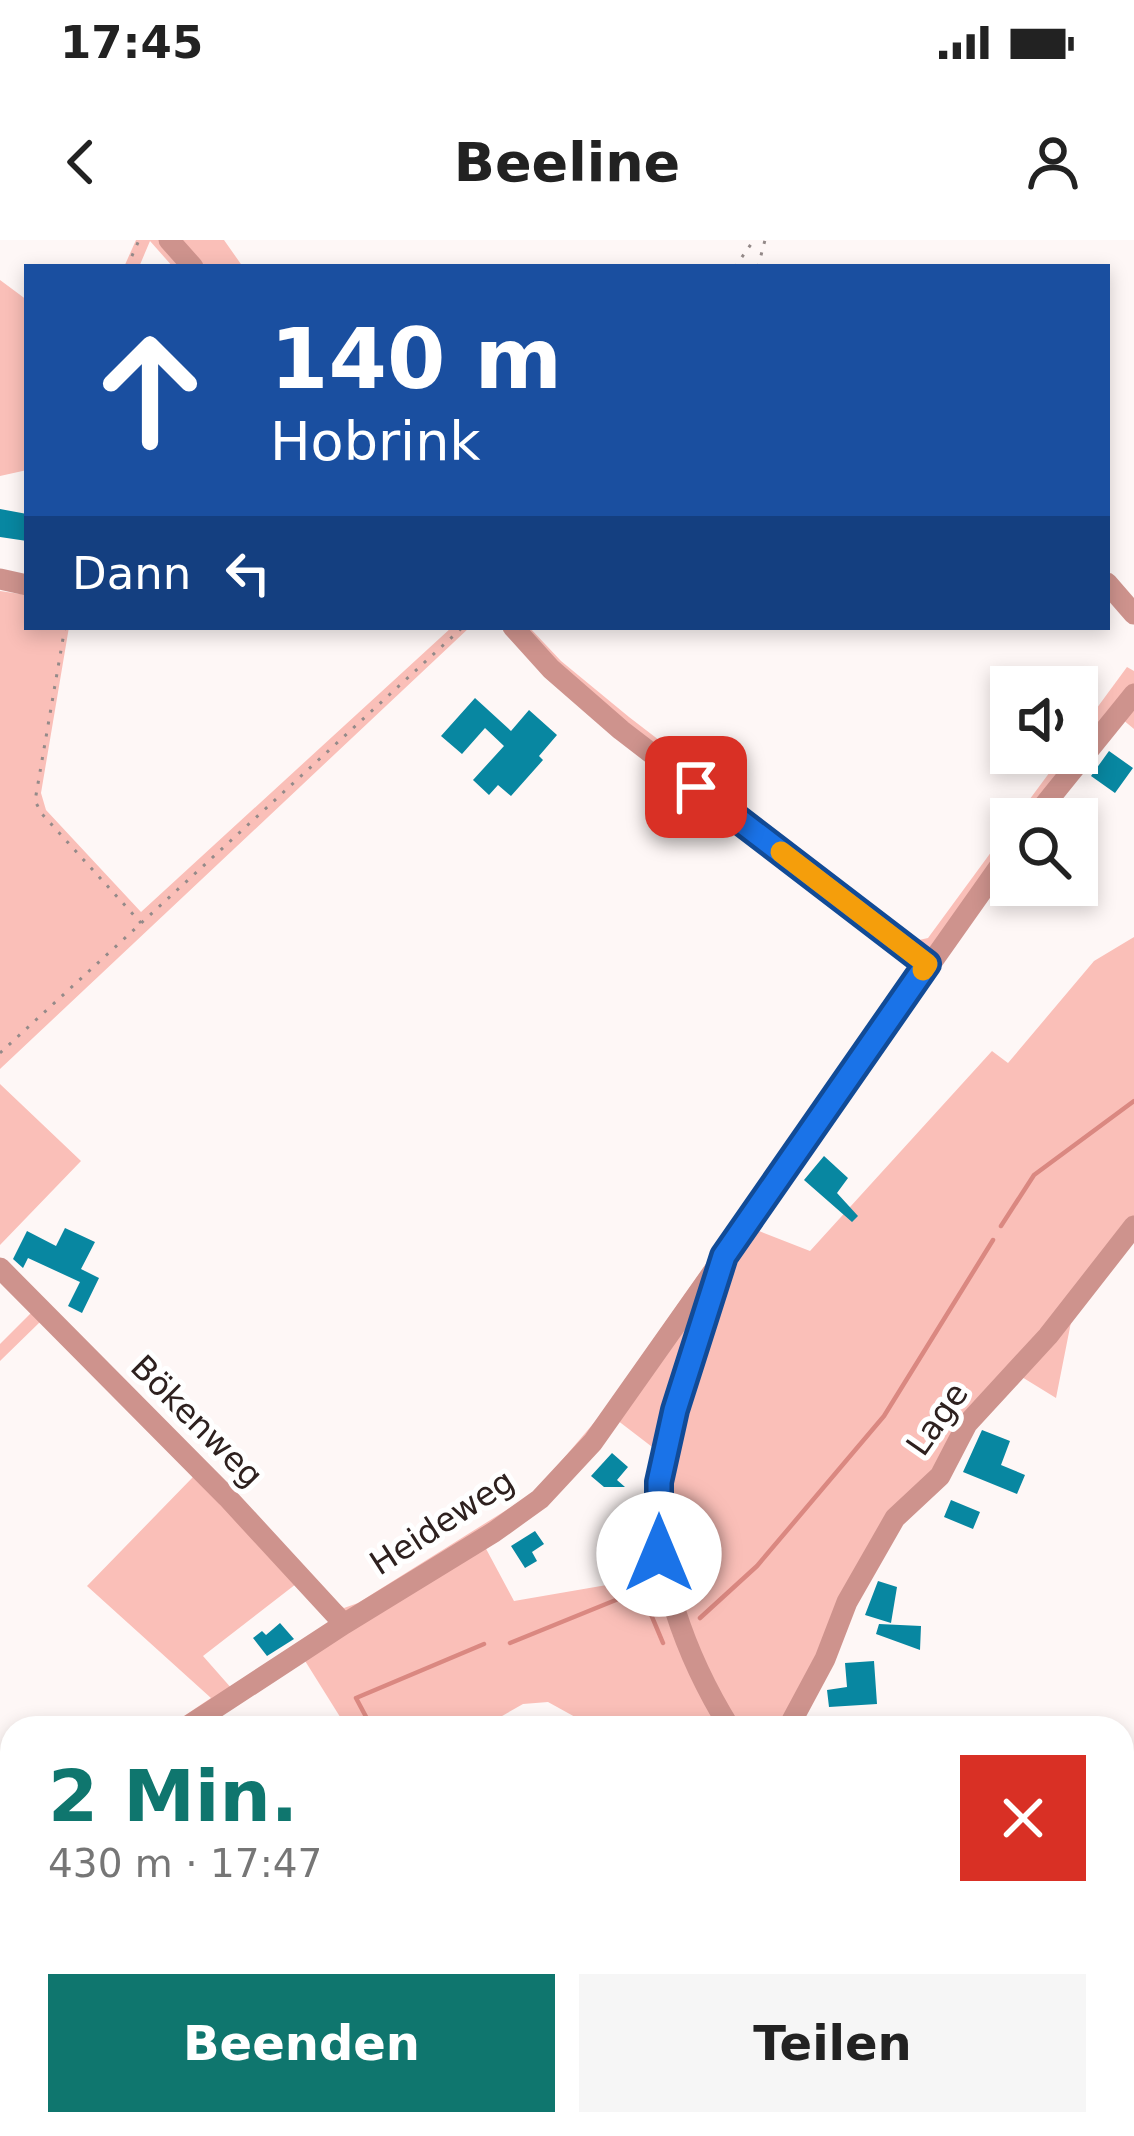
<!DOCTYPE html>
<html lang="de">
<head>
<meta charset="utf-8">
<style>
	:root { --surface:#fff; --page:#f6f6f6; --text:#222; --muted:#767676; --accent:#0f766e }
	body { margin:0; font-family:"DejaVu Sans",sans-serif; background:var(--page); color:var(--text); height:100vh; display:flex; flex-direction:column; font-size:45px; white-space:nowrap }
	* { box-sizing:border-box; margin:0 }
	p { font-size:39px; color:var(--muted) }
	.icon { flex:none; width:66px; height:66px; fill:none; stroke:currentColor; stroke-width:2; stroke-linecap:round; stroke-linejoin:round }
	.map { position:relative; flex:1; overflow:hidden }
	.side { position:absolute; left:0px; top:1476px; width:1134px; height:420px; display:flex; flex-direction:column; background:var(--surface); border-radius:36px 36px 0 0; box-shadow:0 6px 18px #0003 }
	.side>* { flex:none }
	.banner { position:absolute; left:24px; top:24px; width:1086px; height:366px; border-radius:0px; box-shadow:0 6px 18px #0003; background:#1a4fa0; color:#fff; overflow:hidden }
	.controls { position:absolute; left:990px; top:426px; display:grid; gap:24px }
	.controls a { display:grid; place-items:center; width:108px; height:108px; border-radius:0px; background:var(--surface); box-shadow:0 6px 18px #0003; font-size:60px }
	.pin { position:absolute; display:grid; place-items:center; width:102px; height:102px; color:#fff; margin:-51px; border-radius:24px; box-shadow:0 6px 18px #0006 }
	.me { position:absolute; width:132px; margin:-66px; rotate:0deg; stroke-linejoin:round; filter:drop-shadow(0 0 9px #0008) }
	.turn { display:flex; align-items:center; gap:42px; height:252px; padding:0 48px; font-size:54px }
	.turn .icon { width:156px; height:156px; stroke-width:2.5 }
	.turn b { display:block; font-size:84px; line-height:102px }
	.then { display:flex; align-items:center; height:114px; padding:0 48px; background:#0003; gap:24px; font-size:45px }
	.round { display:grid; place-items:center; flex:none; width:126px; height:126px; border-radius:0px; background:var(--page) }
	.head { display:flex; align-items:center; justify-content:space-between; height:204px; padding:0 48px }
	h1 { font-size:72px; font-weight:800; line-height:90px; color:var(--accent) }
	.cta { display:flex; gap:24px; margin-top:auto; padding:24px 48px }
	.cta a { flex:1; height:138px; border-radius:0px; background:var(--accent); color:#fff; font-size:48px; font-weight:800; line-height:138px; text-align:center }
	.cta a+a { background:var(--page); color:var(--text) }
	.status { display:flex; justify-content:space-between; align-items:center; height:84px; padding:0 60px; background:var(--surface); direction:ltr }
	.status svg { height:33px; fill:currentColor }
	header { display:flex; justify-content:space-between; align-items:center; height:156px; padding:0 48px; background:var(--surface); font-size:54px; font-weight:800 }
	.map>svg:first-child { display:block }
</style>
</head>
<body>
<div class="status"><b>17:45</b><svg viewBox="0 0 49 12"><path d="M0 12V9h3v3zM5 12V6h3v6zM10 12V3h3v9zM15 12V0h3v12zM26 1h20v11H26zM47 4h2v5h-2z"/></svg></div>
<header><svg class="icon" aria-label="back" viewBox="0 0 24 24"><path d="M15 5l-7 7 7 7"/></svg>Beeline<svg class="icon" aria-label="person" viewBox="0 0 24 24"><circle cx="12" cy="8" r="4"/><path d="M4 21q1-7 8-7t8 7"/></svg></header>
<div class="map">
<svg width="1134" height="1896" viewBox="0 0 1134 1896">
	<rect width="100%" height="100%" fill="#fef7f6"/>
	<path fill="#fabfb8" fill-rule="evenodd" d="M136,0H224L243,27H173L150,1L139,27H124Z
		M0,40L27,60V230L0,236Z
		M0,351L27,355V387H69L41,553L46,570L141,672L452,387H470L0,829Z
		M503,387H529L561,421L629,477L919,700L928,698L1011,585V623L754,989L810,1011L992,811L1008,823L1094,721L1134,697V997L1073,1072L1056,1158L1017,1134L899,1280L796,1488H595L548,1462L523,1464L481,1488H347L297,1408L333,1385L296,1344L203,1416L240,1458L195,1488H166L211,1458L87,1346L193,1237L40,1082L0,1121V1104L32,1072L335,1361L344,1368L358,1363L535,1252L598,1178L910,734L902,716ZM617,1180L660,1213L659,1336L514,1361L484,1305Z
		M1127,427L1134,431V489L1122,479L1042,579H1015L1064,513H1077V495Z
		M0,844L81,921L0,1005Z"/>
	<g fill="none" stroke-linecap="round" stroke-linejoin="round">
		<path stroke="#da8881" stroke-width="4.5" d="M1001,986L1034,935L1134,861
			M700,1378L757,1326L884,1176L993,1000
			M510,1403L633,1353H642L663,1403
			M372,1488L356,1458L484,1404
			M0,1765L12,1758"/>
	</g>
	<path fill="#0887a1" d="M0,269L27,274V301L0,297Z
		M475,458L511,491L529,470L557,495L539,516L543,520L511,556L498,545L489,555L473,540L504,506L485,488L462,514L441,496Z
		M1109,511L1133,528L1115,553L1091,536Z
		M824,916L848,938L837,953L858,976L852,982L804,940Z
		M65,988L95,1002L81,1029L99,1038L82,1073L68,1066L80,1042L28,1018L23,1028L13,1019L27,991L56,1006Z
		M982,1190L1010,1201L1001,1225L1025,1235L1017,1254L963,1232Z
		M612,1213L628,1227L617,1240L625,1247H604L591,1236Z
		M951,1260L980,1272L973,1289L944,1277Z
		M535,1291L544,1304L532,1312L537,1321L525,1328L511,1306Z
		M878,1341L897,1347L891,1383L865,1375Z
		M280,1383L294,1399L267,1416L253,1398L262,1391L266,1395Z
		M879,1384L921,1386L920,1410L876,1394Z
		M874,1421L877,1464L829,1467L827,1450L847,1447L845,1423Z"/>
	<g fill="none" stroke-linecap="round" stroke-linejoin="round">
		<path stroke="#948a89" stroke-width="3" stroke-dasharray="3 9" stroke-linecap="butt" d="M127,27L139,0
			M735,27L754,0
			M758,27L765,0
			M65,387L35,561L42,574L141,683
			M0,813L463,387
			M275,1884L285,1896
			M105,1896L118,1884
			M470,1896L483,1884"/>
		<path stroke="#ce938d" stroke-width="21" d="M169,0L193,27
			M0,339L27,345
			M1107,343L1134,374
			M513,387L551,429L621,490L927,725
			M1033,579L1134,454
			M0,1028L227,1257L344,1384
			M716,1040C696,1105 665,1175 659,1244C651,1326 687,1419 730,1488
			M185,1488L344,1384L494,1292L540,1259L593,1202L1011,610
			M788,1488L825,1419L847,1362L895,1278L940,1236L967,1184L1048,1096L1134,986
			M0,1588L12,1582
			M813,1896L826,1886"/>
	</g>
	<g fill="none" stroke-linecap="round" stroke-linejoin="round">
		<defs>
			<path id="route" d="M659,1314V1242L675,1170L724,1016L927,724L696,547"/>
		</defs>
		<use href="#route" stroke="#114b97" stroke-width="30"/>
		<use href="#route" stroke="#1a73e8" stroke-width="21"/>
		<path stroke="#f59e0b" stroke-width="21" d="M781,612L927,724L923,730"/>
	</g>
	<g text-anchor="middle" dominant-baseline="central" stroke-width="10" stroke-linejoin="round" paint-order="stroke">
		<g font-size="33" fill="#2e211f" stroke="#fff">
			<text transform="translate(937 1179) rotate(-55)">Lage</text>
			<text transform="translate(197 1181) rotate(45)">Bökenweg</text>
			<text transform="translate(442 1282) rotate(-33)">Heideweg</text>
		</g>
	</g>
</svg>
<div class="controls">
<a><svg class="icon" aria-label="sound" viewBox="0 0 24 24"><path d="M4 9h4l5-4v14l-5-4H4zM17 9q2 3 0 6"/></svg></a>
<a><svg class="icon" aria-label="search" viewBox="0 0 24 24"><circle cx="10" cy="10" r="6"/><path d="M15 15l6 6"/></svg></a>
</div>
<div class="pin" style="left:696px;top:547px;background:#d93025"><svg class="icon" aria-label="arrive" viewBox="0 0 24 24"><path d="M6 21V4h12l-3 4 3 4H6"/></svg></div>
<svg class="me" style="left:659px;top:1314px" viewBox="-20 -20 40 40"><circle r="19" fill="#fff"/><path d="M0-13L10 11 0 6-10 11z" fill="#1a73e8"/></svg>
<div class="banner">
<div class="turn"><svg class="icon" aria-label="ahead" viewBox="0 0 24 24"><path d="M12 20V5M6 11l6-6 6 6"/></svg><div><b>140 m</b>Hobrink</div></div>
<div class="then">Dann<svg class="icon" aria-label="left" viewBox="0 0 24 24"><path d="M17 20v-9H6M10 6l-5 5 5 5"/></svg></div>
</div>
<section class="side">
<div class="head"><div><h1>2 Min.</h1><p>430 m · 17:47</p></div><a class="round" style="background:#d93025;color:#fff"><svg class="icon" aria-label="close" viewBox="0 0 24 24"><path d="M6 6l12 12M18 6L6 18"/></svg></a></div>
<div class="cta"><a>Beenden</a><a>Teilen</a></div>
</section>
</div>
</body>
</html>
